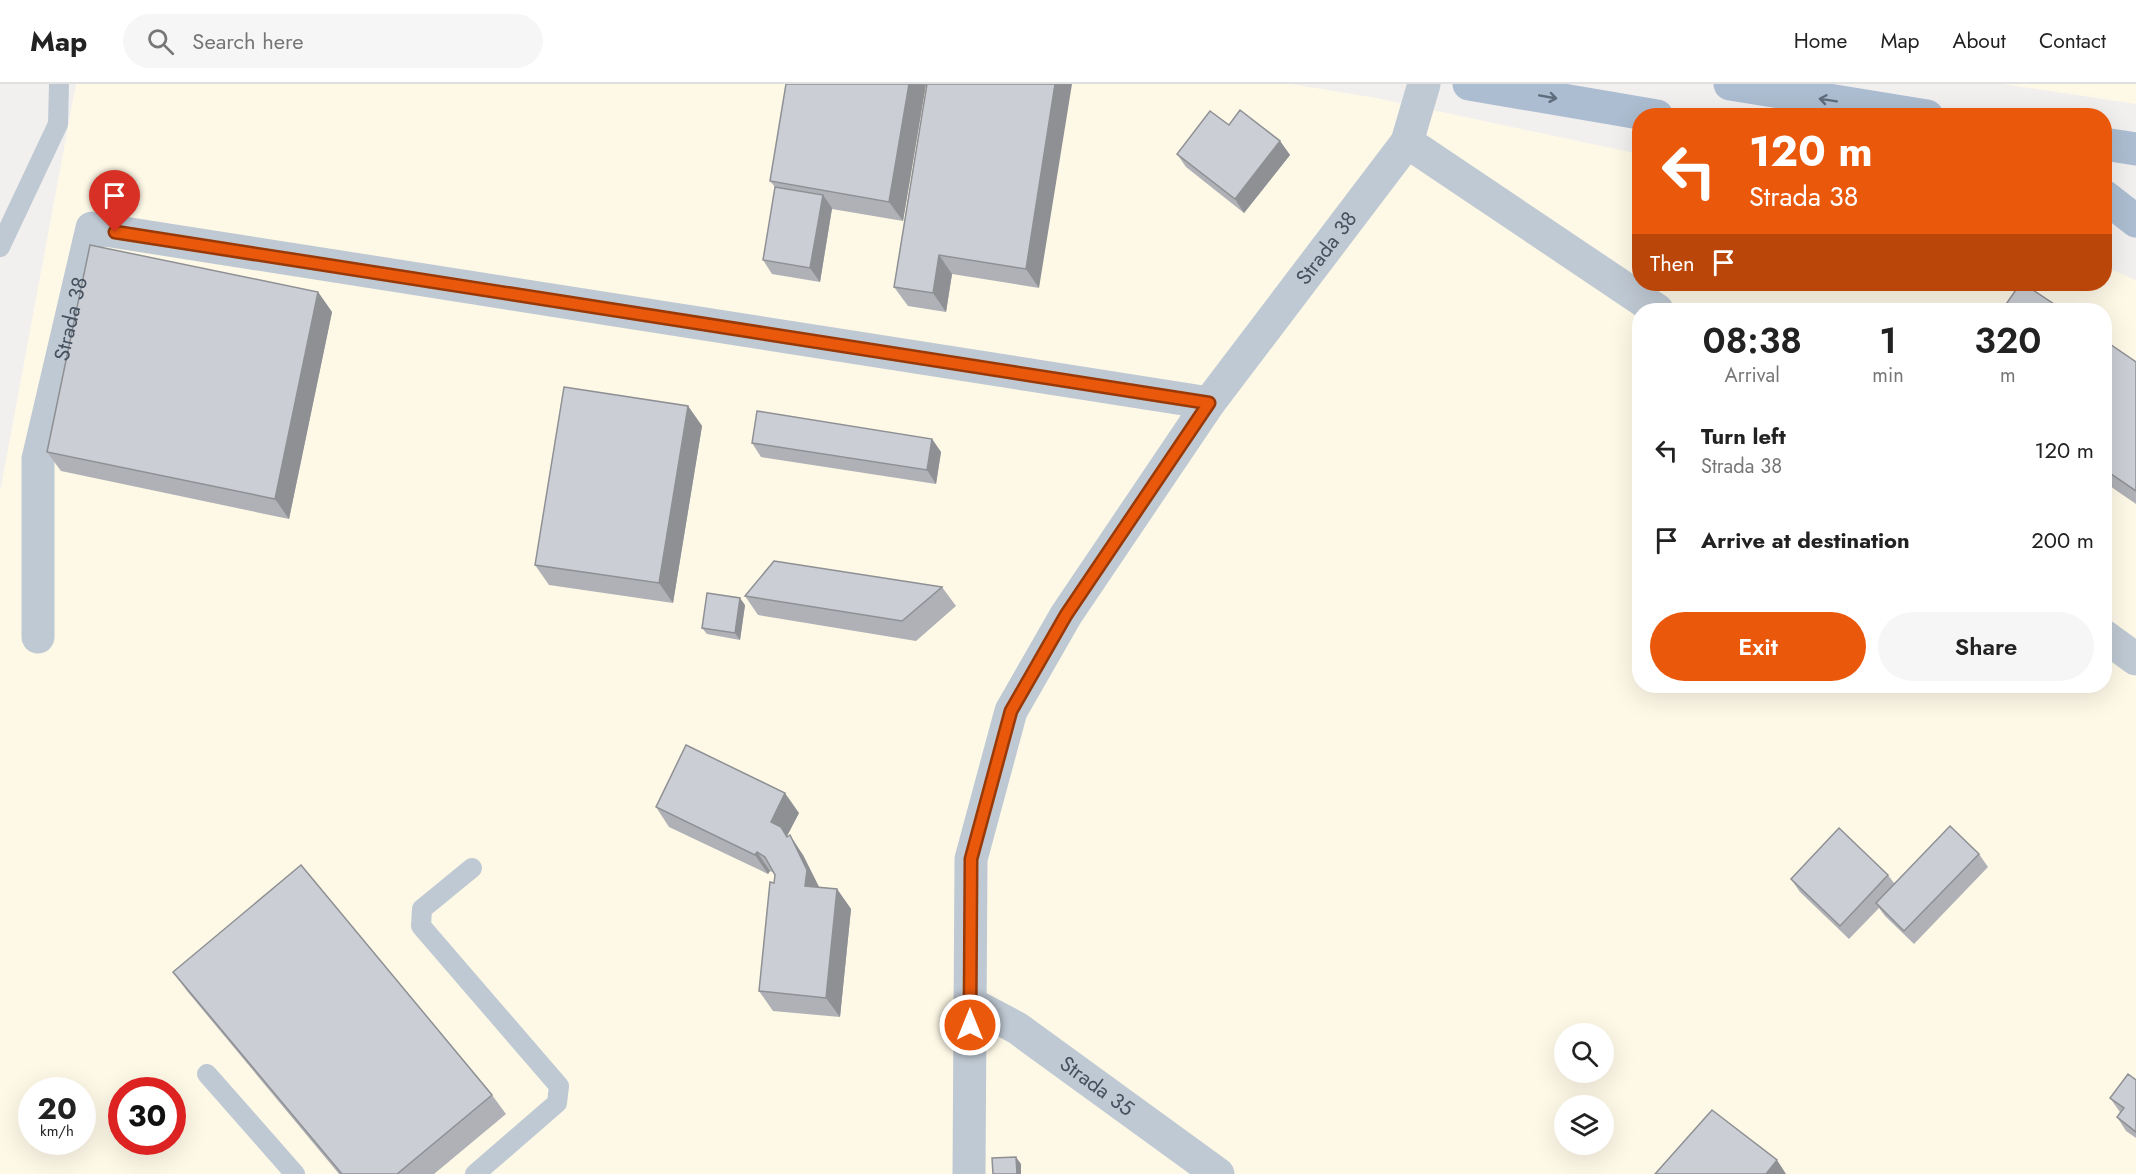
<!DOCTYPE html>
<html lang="en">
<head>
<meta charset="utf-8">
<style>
	:root { --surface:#fff; --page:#f6f6f6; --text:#222; --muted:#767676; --line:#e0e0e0; --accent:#ea580c }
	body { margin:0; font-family:Jost,sans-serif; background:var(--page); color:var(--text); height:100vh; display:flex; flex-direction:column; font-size:22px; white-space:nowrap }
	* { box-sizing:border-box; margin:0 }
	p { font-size:20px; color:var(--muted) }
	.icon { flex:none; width:33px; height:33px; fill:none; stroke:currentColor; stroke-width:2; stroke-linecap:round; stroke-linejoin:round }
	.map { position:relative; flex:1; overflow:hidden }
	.sheet { position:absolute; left:1632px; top:219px; width:480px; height:390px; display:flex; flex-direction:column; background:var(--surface); border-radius:24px; box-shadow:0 6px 24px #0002 }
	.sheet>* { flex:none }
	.banner { position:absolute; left:1632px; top:24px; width:480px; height:183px; border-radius:24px; box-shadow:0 6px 24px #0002; background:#ea580c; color:#fff; overflow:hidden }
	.buttons { position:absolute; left:1554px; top:939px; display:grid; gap:12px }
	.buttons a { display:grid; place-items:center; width:60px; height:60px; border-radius:50%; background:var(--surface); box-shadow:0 6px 24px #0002; font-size:30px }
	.speed { position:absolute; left:18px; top:993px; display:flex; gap:12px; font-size:30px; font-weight:700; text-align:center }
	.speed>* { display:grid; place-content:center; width:78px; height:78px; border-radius:50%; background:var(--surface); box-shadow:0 6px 24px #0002; line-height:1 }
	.speed small { font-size:15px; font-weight:400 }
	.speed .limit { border:9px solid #d22; background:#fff; color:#111 }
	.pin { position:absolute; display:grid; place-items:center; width:51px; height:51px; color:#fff; margin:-62px -26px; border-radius:50% 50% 50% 0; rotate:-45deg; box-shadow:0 0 6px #0007 }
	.pin .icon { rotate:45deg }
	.me { position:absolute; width:66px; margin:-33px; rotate:0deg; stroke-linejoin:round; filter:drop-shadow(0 0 4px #0008) }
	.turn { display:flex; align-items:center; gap:21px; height:126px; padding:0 18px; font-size:27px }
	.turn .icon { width:78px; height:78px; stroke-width:2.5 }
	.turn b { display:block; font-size:42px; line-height:51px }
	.then { display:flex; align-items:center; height:57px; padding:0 18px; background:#0003; gap:12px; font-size:22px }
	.eta { display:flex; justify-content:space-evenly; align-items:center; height:102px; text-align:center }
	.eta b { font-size:36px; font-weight:600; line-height:42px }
	.primary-button { display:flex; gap:12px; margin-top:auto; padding:12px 18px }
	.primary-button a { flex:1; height:69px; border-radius:36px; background:var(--accent); color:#fff; font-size:24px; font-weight:600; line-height:69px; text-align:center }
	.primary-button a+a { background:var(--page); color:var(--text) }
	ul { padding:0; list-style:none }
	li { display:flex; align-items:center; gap:18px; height:90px; padding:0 18px }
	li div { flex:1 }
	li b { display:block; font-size:22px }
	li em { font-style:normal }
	header { display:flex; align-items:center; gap:36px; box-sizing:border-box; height:84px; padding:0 30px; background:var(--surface); border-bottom:2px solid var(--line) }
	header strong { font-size:28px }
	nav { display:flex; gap:33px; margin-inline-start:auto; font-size:21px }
	.search { width:420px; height:54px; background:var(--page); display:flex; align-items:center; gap:15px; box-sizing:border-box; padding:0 21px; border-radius:33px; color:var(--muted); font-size:22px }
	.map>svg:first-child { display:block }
</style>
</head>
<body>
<header>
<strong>Map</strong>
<div class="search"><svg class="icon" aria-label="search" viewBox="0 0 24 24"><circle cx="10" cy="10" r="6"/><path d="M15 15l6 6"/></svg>Search here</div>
<nav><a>Home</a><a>Map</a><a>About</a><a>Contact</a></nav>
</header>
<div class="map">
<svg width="2136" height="1090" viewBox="0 0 2136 1090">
	<rect width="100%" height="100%" fill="#f2efef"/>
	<path fill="#fef9e7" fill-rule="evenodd" d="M76,0H1291L1376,14L1639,70L1640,200H2104L2105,183L2136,196V1090H0V408ZM1640,226H2104V602H1640ZM1564,950H1604V988H1564ZM32,1006H82V1058H32ZM122,1006H172V1058H122ZM1564,1022H1604V1060H1564Z
		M2003,0H2136V20Z"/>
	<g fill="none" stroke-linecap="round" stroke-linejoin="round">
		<path stroke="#bfc9d3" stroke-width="20" d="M0,163L58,40L59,0
			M472,784L422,825L421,842L559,1002L557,1019L475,1090
			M207,990L295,1090"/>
		<g stroke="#bfc9d3" stroke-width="33">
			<path d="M1407,58L1657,226"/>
			<path d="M2104,552L2136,575"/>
			<path id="s1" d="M38,553V375L92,144L1209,319"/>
			<path id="s2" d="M970,919L1017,944L1218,1090"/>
			<path id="s3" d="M969,1090L971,775L1011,627L1066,531L1209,319L1407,58L1424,0"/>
		</g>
		<path stroke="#acbdd1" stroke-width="33" d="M1469,0L1657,32
			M1730,0L1927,32
			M2104,60L2136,65
			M2104,112L2136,137"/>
	</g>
	<path fill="#afb1b6" d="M786,0H926L903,137L832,125L820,198L772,190L763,176L775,103L770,97Z
		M927,0L1039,204L952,190L946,228L908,222L894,203Z
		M1229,41L1280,57L1290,71L1244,129L1186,83L1177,70Z
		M318,208L332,228L289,435L61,387L47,368Z
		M2104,256L2136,278V420L2104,398Z
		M688,322L702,342L673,519L549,501L535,481Z
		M932,355L941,368L936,400L761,373L752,359Z
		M942,503L956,522L916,557L758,531L745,512Z
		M745,521L740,556L707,550L702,544Z
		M656,723L799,729L787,752L803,771L819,803L837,805L851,825L840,933L773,927L759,907L774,799L775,791L774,789L770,787L768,790L669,743Z
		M1979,770L1988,783L1914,860L1885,832L1879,824L1849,855L1800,808L1791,795L1888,791L1894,799Z
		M173,888L492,1011L506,1030L434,1090H339L187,907Z
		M2136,996V1054L2126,1047L2117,1033L2120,1028L2110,1014Z"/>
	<path fill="#8e9094" d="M909,0H926L903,137L889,118Z
		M1055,0H1072L1039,204L1026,185Z
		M1280,57L1290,71L1244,129L1235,115Z
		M823,111L832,124L820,198L810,184Z
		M939,171L952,190L946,228L933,209Z
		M318,208L332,228L289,435L275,415Z
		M688,322L702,342L673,519L659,499Z
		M932,355L941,368L936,400L927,386Z
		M740,514L745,521L740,556L735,549Z
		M1790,602H1798L1794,606Z
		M785,709L799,729L787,752L795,763L790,751L803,771L820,805L805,802L771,738Z
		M757,768L770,787L768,790L755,771Z
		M837,805L851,825L840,933L826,914Z
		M1016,1073L1021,1080V1090H1017Z
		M1777,1076L1786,1090H1766Z"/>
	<path fill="#cbced4" stroke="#8e9094" stroke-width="1.5" d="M786,0H909L889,118L770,97Z
		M927,0H1055L1026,185L939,171L933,209L894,203Z
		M1240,26L1280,57L1235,115L1177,70L1210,27L1229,41Z
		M775,103L823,111L810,184L763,176Z
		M90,161L318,208L275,415L47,368Z
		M2020,200H2024L2063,226H2002Z
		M2104,256L2136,278V407L2104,385Z
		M564,303L688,322L659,499L535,481Z
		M757,327L932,355L927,386L752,359Z
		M774,477L942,503L902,537L745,512Z
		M707,509L740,514L735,549L702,544Z
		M686,661L785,709L771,738L781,743L787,753L790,751L807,786L805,802L837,805L826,914L759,907L770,798L774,799L775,791L765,773L757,768L755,771L656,723Z
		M1950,742L1979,770L1904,847L1876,819Z
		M1839,744L1888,791L1840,842L1791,795Z
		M301,781L492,1011L397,1090H342L173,888Z
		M2128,990L2136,996V1048L2117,1033L2124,1024L2110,1014Z
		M1712,1026L1777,1076L1766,1090H1655Z
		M1016,1073L1017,1090H993L992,1074Z"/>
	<defs><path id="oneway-shaft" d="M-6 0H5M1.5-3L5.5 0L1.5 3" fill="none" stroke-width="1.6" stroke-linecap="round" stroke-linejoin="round" transform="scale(1.5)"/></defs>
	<g stroke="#5f6c7c">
		<use href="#oneway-shaft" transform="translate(1548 13) rotate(10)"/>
		<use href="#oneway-shaft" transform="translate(1828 16) rotate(-171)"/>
	</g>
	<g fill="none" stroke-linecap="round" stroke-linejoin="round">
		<defs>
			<path id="route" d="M115,148L1209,319L1066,531L1011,627L971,775L970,941"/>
		</defs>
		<use href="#route" stroke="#983908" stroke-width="15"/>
		<use href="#route" stroke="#ea580c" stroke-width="10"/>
	</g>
	<g text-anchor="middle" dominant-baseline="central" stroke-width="4.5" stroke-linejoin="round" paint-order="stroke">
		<g font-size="21" fill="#45515f" stroke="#fff">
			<text stroke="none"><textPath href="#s3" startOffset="1029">Strada 38</textPath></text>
			<text stroke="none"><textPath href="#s1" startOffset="322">Strada 38</textPath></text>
			<text stroke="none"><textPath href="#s2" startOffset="152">Strada 35</textPath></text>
		</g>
	</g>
</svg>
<div class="buttons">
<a><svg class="icon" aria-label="search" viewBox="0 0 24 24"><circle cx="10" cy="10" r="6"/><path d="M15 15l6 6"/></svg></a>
<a><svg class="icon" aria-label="layers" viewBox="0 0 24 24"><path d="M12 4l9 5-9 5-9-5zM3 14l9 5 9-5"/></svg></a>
</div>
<div class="speed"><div>20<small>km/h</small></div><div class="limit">30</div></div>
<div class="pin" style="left:115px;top:148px;background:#d93025"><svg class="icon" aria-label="arrive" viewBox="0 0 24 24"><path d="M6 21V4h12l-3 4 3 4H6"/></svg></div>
<svg class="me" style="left:970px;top:941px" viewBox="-20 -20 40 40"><circle r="17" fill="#ea580c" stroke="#fff" stroke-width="3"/><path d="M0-11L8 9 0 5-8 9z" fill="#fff"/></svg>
<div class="banner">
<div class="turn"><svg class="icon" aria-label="left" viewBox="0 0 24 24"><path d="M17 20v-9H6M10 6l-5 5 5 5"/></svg><div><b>120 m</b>Strada 38</div></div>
<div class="then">Then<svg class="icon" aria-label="arrive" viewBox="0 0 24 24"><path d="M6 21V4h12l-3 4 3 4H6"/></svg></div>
</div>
<section class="sheet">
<div class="eta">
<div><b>08:38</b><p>Arrival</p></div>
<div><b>1</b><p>min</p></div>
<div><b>320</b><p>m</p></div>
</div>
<ul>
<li><svg class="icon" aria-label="left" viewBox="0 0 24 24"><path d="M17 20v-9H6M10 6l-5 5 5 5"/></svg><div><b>Turn left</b><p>Strada 38</p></div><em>120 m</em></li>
<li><svg class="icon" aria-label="arrive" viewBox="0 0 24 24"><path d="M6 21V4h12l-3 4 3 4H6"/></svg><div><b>Arrive at destination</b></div><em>200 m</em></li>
</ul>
<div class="primary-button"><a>Exit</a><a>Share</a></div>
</section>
</div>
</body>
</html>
